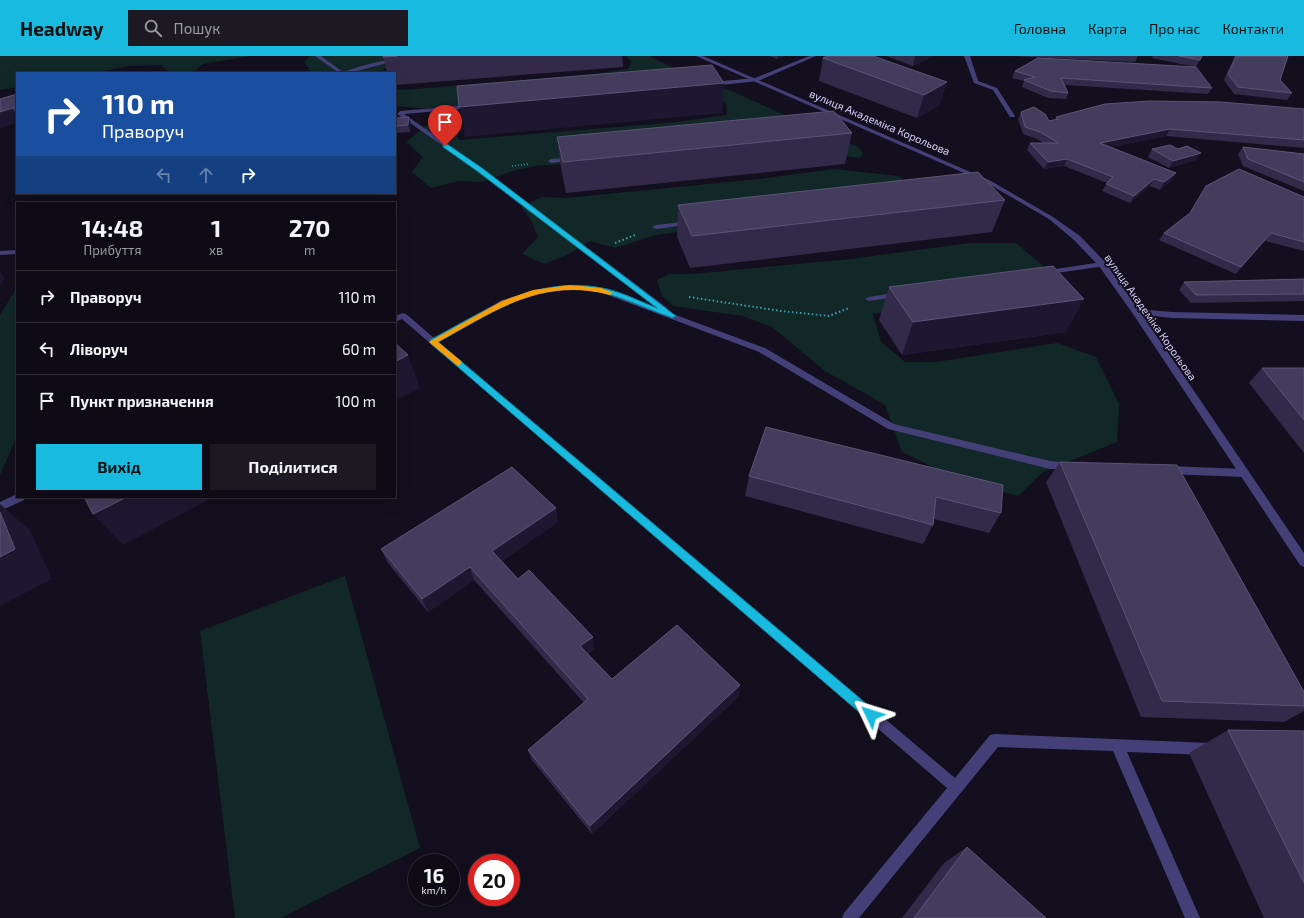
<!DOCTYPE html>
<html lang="uk">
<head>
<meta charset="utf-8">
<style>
	:root { --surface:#0e0b16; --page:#1c1923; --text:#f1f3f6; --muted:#9b9ba1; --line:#2e2b35; --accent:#18bbdf }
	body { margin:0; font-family:"Exo 2",sans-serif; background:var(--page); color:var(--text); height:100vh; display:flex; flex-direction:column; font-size:15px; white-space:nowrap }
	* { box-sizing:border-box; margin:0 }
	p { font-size:13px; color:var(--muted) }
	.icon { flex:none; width:22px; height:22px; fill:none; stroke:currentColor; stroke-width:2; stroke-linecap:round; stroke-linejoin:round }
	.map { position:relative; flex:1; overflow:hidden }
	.details { position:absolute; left:16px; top:146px; width:380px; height:296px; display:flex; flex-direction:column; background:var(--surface); border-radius:0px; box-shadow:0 4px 16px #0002,0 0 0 1px var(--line) }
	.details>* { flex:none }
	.banner { position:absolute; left:16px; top:16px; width:380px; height:122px; border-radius:0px; box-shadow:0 4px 16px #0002,0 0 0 1px var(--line); background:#1a4fa0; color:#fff; overflow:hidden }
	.speed { position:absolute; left:408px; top:798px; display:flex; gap:8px; font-size:20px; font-weight:700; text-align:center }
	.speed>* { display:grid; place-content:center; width:52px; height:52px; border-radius:50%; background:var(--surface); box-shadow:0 4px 16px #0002,0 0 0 1px var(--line); line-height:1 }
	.speed small { font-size:10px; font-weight:400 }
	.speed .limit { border:6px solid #d22; background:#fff; color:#111 }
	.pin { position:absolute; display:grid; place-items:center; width:34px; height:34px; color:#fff; margin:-41px -17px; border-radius:50% 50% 50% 0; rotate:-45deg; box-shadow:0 0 4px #0007 }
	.pin .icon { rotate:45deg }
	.me { position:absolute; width:44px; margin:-22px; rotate:311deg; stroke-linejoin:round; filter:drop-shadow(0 0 3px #0008) }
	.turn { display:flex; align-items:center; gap:14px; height:84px; padding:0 20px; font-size:18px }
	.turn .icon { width:52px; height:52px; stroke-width:2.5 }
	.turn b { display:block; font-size:28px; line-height:34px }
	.lanes { display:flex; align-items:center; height:38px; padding:0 20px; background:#0003; justify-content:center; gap:20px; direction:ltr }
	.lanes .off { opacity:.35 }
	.eta { display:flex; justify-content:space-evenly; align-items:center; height:68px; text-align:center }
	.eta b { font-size:24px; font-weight:700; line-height:28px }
	.primary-button { display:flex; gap:8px; margin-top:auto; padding:8px 20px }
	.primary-button a { flex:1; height:46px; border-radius:0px; background:var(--accent); color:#111; font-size:16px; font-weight:700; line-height:46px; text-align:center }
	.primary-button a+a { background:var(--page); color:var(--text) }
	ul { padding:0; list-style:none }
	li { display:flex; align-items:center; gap:12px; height:52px; padding:0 20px; border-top:1px solid var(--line) }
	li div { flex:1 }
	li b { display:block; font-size:15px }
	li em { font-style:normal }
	header { display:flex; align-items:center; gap:24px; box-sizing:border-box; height:56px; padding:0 20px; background:var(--accent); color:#111 }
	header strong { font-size:19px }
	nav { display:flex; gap:22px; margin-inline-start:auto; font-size:14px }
	.search { width:280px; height:36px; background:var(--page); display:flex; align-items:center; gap:10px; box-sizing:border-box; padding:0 14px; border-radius:0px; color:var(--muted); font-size:15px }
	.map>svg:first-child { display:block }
</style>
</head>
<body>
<header>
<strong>Headway</strong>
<div class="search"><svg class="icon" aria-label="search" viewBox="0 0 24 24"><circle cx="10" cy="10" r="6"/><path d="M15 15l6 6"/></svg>Пошук</div>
<nav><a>Головна</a><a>Карта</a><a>Про нас</a><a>Контакти</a></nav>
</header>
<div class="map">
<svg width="1304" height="862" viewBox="0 0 1304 862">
	<rect width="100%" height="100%" fill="#130f1e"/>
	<path fill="#122728" d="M0,0H250L203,8L195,14L196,17H170L161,9L130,10L92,17H17V31L0,34Z
		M310,0H417L398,2L382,15V17H312L304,6Z
		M626,0H649L687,18L736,37L809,70L858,91L863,97L860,102L846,100L608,105L534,110L509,116L482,126L458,125L431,132L412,116L423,101L406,86L427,69L452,71L459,84L676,66L727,59L726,47L711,36L473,53L418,52L395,50V33L403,34L593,18L628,13L632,6Z
		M835,113L898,120L913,129L734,168L656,179L615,192L590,185L567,199L544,208L522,198L538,181L530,162L521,151L542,141L566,142L759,123Z
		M969,187H1016L1042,209L1046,226L873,258L881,286L905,306H936L1057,287L1096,301L1119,348L1117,386L1043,416L1018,440L959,424L902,396L885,349L825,315L772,271L743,260L673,250L662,240L657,224L669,218H691L851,203Z
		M17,231V380L0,419V259Z
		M345,520L420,792L281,862H235L200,575Z"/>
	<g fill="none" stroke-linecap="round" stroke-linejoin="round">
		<path stroke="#3aa2a5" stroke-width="1.5" stroke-dasharray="1 2" stroke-linecap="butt" d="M512,110L529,108"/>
		<path stroke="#3aa2a5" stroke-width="2" stroke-dasharray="1.5 2.5" stroke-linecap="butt" d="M615,187L635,179
			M689,241L781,255L829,260L849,252"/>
		<path fill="#453f78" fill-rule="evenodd" d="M315,0H321L343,16C356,12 390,0 401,5L383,8L350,17H339Z
			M809,0H816L758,25L712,30L709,28L712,26L755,22Z
			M964,0H970L978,25L997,32L1015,60L1014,61H1010L993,34L974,27Z
			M471,49L473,50V52L404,58L482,112L666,251L667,253L665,255L765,292L894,368L1050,405L1073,407L1075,410L1073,413H1050L888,373L759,296L600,236L570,233L534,239L508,248L439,286L955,722L990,679L995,678L1210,687L1215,688L1216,693L1215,698L1210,699L1127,696L1200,862H1185L1113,695L998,691L859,862H842L844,857L947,732L402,263L395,266V260L403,257L406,258L434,282L502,244L533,235L570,229L604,232L656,252L478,114L397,58L400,55Z
			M573,101L576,103L575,104L551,107L548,105L551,103Z
			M691,165L693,166V168L656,173L652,171L656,169Z
			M17,194V198L0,199V195Z
			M1102,206H1105V210L1043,219L1039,217L1043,215Z
			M899,236H902V240L869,245L865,243L869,241Z
			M1168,410L1244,413L1247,414L1249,417L1247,420L1244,421L1168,418L1165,417L1163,414L1165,411Z
			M17,438V441H25L24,444L0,455V446Z"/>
		<path fill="#453f78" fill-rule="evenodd" d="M1136,253L1172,256L1304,259V265L1172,262L1133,258L1132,256Z"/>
		<path fill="#453f78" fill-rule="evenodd" d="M696,0H703L991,125L1053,161L1080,180L1105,206L1139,254L1304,497V511L1300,509L1133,258L1099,210L1074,184L1049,163L987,127Z"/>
	</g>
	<path fill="#332a4a" d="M383,0H622L623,11L395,29V17H387Z
		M770,0H785L777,3Z
		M873,0L940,49L917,62L819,25L823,2Z
		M886,0H933L913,10Z
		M1012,0H1138L1135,6Z
		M1153,0H1202L1196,11L1152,2Z
		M1235,0H1288L1280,24L1292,37L1287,44L1234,38L1224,24Z
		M1015,15L1212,32L1208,38L1065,29L1068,37L1066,43L1048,42L1022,31L1024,25L1012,22Z
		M1304,53V92L1166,80L1111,91L1176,117L1172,124L1160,134L1150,130L1130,147L1102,135L1107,127L1064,110L1044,113L1027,94L1030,87H1044L1037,83L1023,78L1018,63L1021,56L1049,65L1055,64L1056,61Z
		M395,62L411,68L410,76L395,77Z
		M852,77L845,108L566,137L561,112L557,81Z
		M1243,91L1304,98V135L1243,110L1238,98Z
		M1152,93L1196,104L1169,112L1148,101Z
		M1304,141V195L1265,185L1236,218L1159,184L1164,177Z
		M1005,144L992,176L690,212L677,181L678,149Z
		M1304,223V245L1191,247L1179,234L1184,226Z
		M889,231L1066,276L902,299L879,264Z
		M1262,312H1304V397L1249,327Z
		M766,371L1001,457L989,477L934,463L933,469L923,488L745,440L749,420Z
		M1060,406L1304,636V655L1284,666L1141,661L1046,426Z
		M558,466L502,505L518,523L594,593L588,598L612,623L740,629L738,641L592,778L532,704L528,694L584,647L474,524L428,556L388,507L381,493Z
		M1228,674L1304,675V862H1264L1189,697Z
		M967,791L1046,862H902L944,807Z"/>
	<path fill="#1e1731" d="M778,0H785L777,3Z
		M915,0H933L913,10Z
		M947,26L940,49L917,62L924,39Z
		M724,27L722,57L465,81L459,51Z
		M13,52L17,59V67L0,72V56Z
		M409,61L411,68L410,76L408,69Z
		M1170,73L1166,80L1096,94L1100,87Z
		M1201,97L1196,104L1169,112L1173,105Z
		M1067,103L1064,110L1044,113L1048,106Z
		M1176,117L1172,124L1160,134L1164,126Z
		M1154,123L1150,130L1130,147L1134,140Z
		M1271,177L1265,185L1236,218L1241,211Z
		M0,216L5,222L0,230Z
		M1084,243L1066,276L902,299L913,266Z
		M408,299L420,332L395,345V306Z
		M127,441H214L123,489L93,458Z
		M0,448L30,474L52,523L0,550Z
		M556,452L558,466L497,509L492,495Z
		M470,511L474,524L428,556L422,543Z
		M593,581L594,593L582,602L580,590Z
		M740,629L738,641L592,778L590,770Z"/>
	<path fill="#443c5d" stroke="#5c5376" d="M383,0H397L383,1Z
		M827,0H873L947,26L924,39L823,2Z
		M1179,0H1202L1200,4Z
		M1236,0H1288L1280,24L1292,37L1238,31L1228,18Z
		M1038,2L1196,11L1212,32L1061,22L1068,37L1051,35L1024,24L1035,21L1015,15Z
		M712,9L724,27L459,51L457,30Z
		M17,38V57L13,52L0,56V43Z
		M1149,45L1221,46L1304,53V84L1170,73L1100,87L1176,117L1164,126L1154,123L1134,140L1106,128L1113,121L1067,103L1048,106L1030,87H1059L1040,76L1025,71L1021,56L1034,51L1045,58L1049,65L1058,63L1056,61L1105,48Z
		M834,55L852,77L563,106L557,81Z
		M409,61L408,69L395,70V62Z
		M1170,89L1178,93L1187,90L1201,97L1173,105L1152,93Z
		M1243,91L1304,98V126L1248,103Z
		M1239,113L1304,141V186L1271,177L1241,211L1164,177L1190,157L1206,130Z
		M978,116L1005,144L692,180L678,149Z
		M1053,210L1084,243L913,266L889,231Z
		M1304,223V238L1196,239L1184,226Z
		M395,287L408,299L395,306Z
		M1262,312H1304V364Z
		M766,371L1003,429L1001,457L936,441L933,469L749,420Z
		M1060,406L1177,409L1304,636V650L1162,645Z
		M512,411L556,452L492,495L518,523L529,514L593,581L580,590L612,623L677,569L740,629L590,770L528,694L588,643L470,511L422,543L381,493Z
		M84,441H127L93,458Z
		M0,456L15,493L0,501Z
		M1228,674L1304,675V827Z
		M967,791L1046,862H914Z"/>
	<path fill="#18bbdf" stroke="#107a91" d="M443,88H447L482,112L676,260L672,262L670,261C647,253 624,242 601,236C542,221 487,259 438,286L875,655L876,659L875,663L871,664L867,663L430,287V284C484,255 538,219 602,232C620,235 639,245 657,252L477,115L443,91Z"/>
	<path fill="#f59e0b" d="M570,229L601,232L613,237L610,239C542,221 494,255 438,286L461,305L462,307L458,310L429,286L502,245L533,234Z"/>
	<g text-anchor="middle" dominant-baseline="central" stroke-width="4" stroke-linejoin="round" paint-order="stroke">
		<g font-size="11" fill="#d9d1fa" stroke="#130f1e">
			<text transform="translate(880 66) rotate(23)">вулиця Академіка Корольова</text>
			<text transform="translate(1151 261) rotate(55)">вулиця Академіка Корольова</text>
		</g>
	</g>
</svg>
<div class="speed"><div>16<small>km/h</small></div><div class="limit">20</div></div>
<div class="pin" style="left:445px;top:90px;background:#d93025"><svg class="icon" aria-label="arrive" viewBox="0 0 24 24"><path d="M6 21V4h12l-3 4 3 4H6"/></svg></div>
<svg class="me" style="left:871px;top:659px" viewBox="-20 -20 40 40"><path d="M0-17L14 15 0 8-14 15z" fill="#18bbdf" stroke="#fff" stroke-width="4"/></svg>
<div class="banner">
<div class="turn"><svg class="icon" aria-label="right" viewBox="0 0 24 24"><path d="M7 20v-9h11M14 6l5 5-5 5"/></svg><div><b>110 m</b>Праворуч</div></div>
<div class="lanes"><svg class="icon off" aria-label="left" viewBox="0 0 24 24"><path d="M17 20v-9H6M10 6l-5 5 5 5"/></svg><svg class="icon off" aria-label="ahead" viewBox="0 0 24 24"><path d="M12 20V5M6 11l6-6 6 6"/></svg><svg class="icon" aria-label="right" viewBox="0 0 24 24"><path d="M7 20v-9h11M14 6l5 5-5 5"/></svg></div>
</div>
<section class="details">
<div class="eta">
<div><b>14:48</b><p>Прибуття</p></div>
<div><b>1</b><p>хв</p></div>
<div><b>270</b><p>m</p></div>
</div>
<ul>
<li><svg class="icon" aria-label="right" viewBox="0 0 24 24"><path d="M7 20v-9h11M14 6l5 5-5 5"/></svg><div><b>Праворуч</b></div><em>110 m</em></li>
<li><svg class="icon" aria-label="left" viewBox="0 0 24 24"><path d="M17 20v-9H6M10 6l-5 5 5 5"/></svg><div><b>Ліворуч</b></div><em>60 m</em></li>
<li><svg class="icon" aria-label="arrive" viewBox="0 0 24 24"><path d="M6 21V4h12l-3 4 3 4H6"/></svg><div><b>Пункт призначення</b></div><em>100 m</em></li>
</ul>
<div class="primary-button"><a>Вихід</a><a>Поділитися</a></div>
</section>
</div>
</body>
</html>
